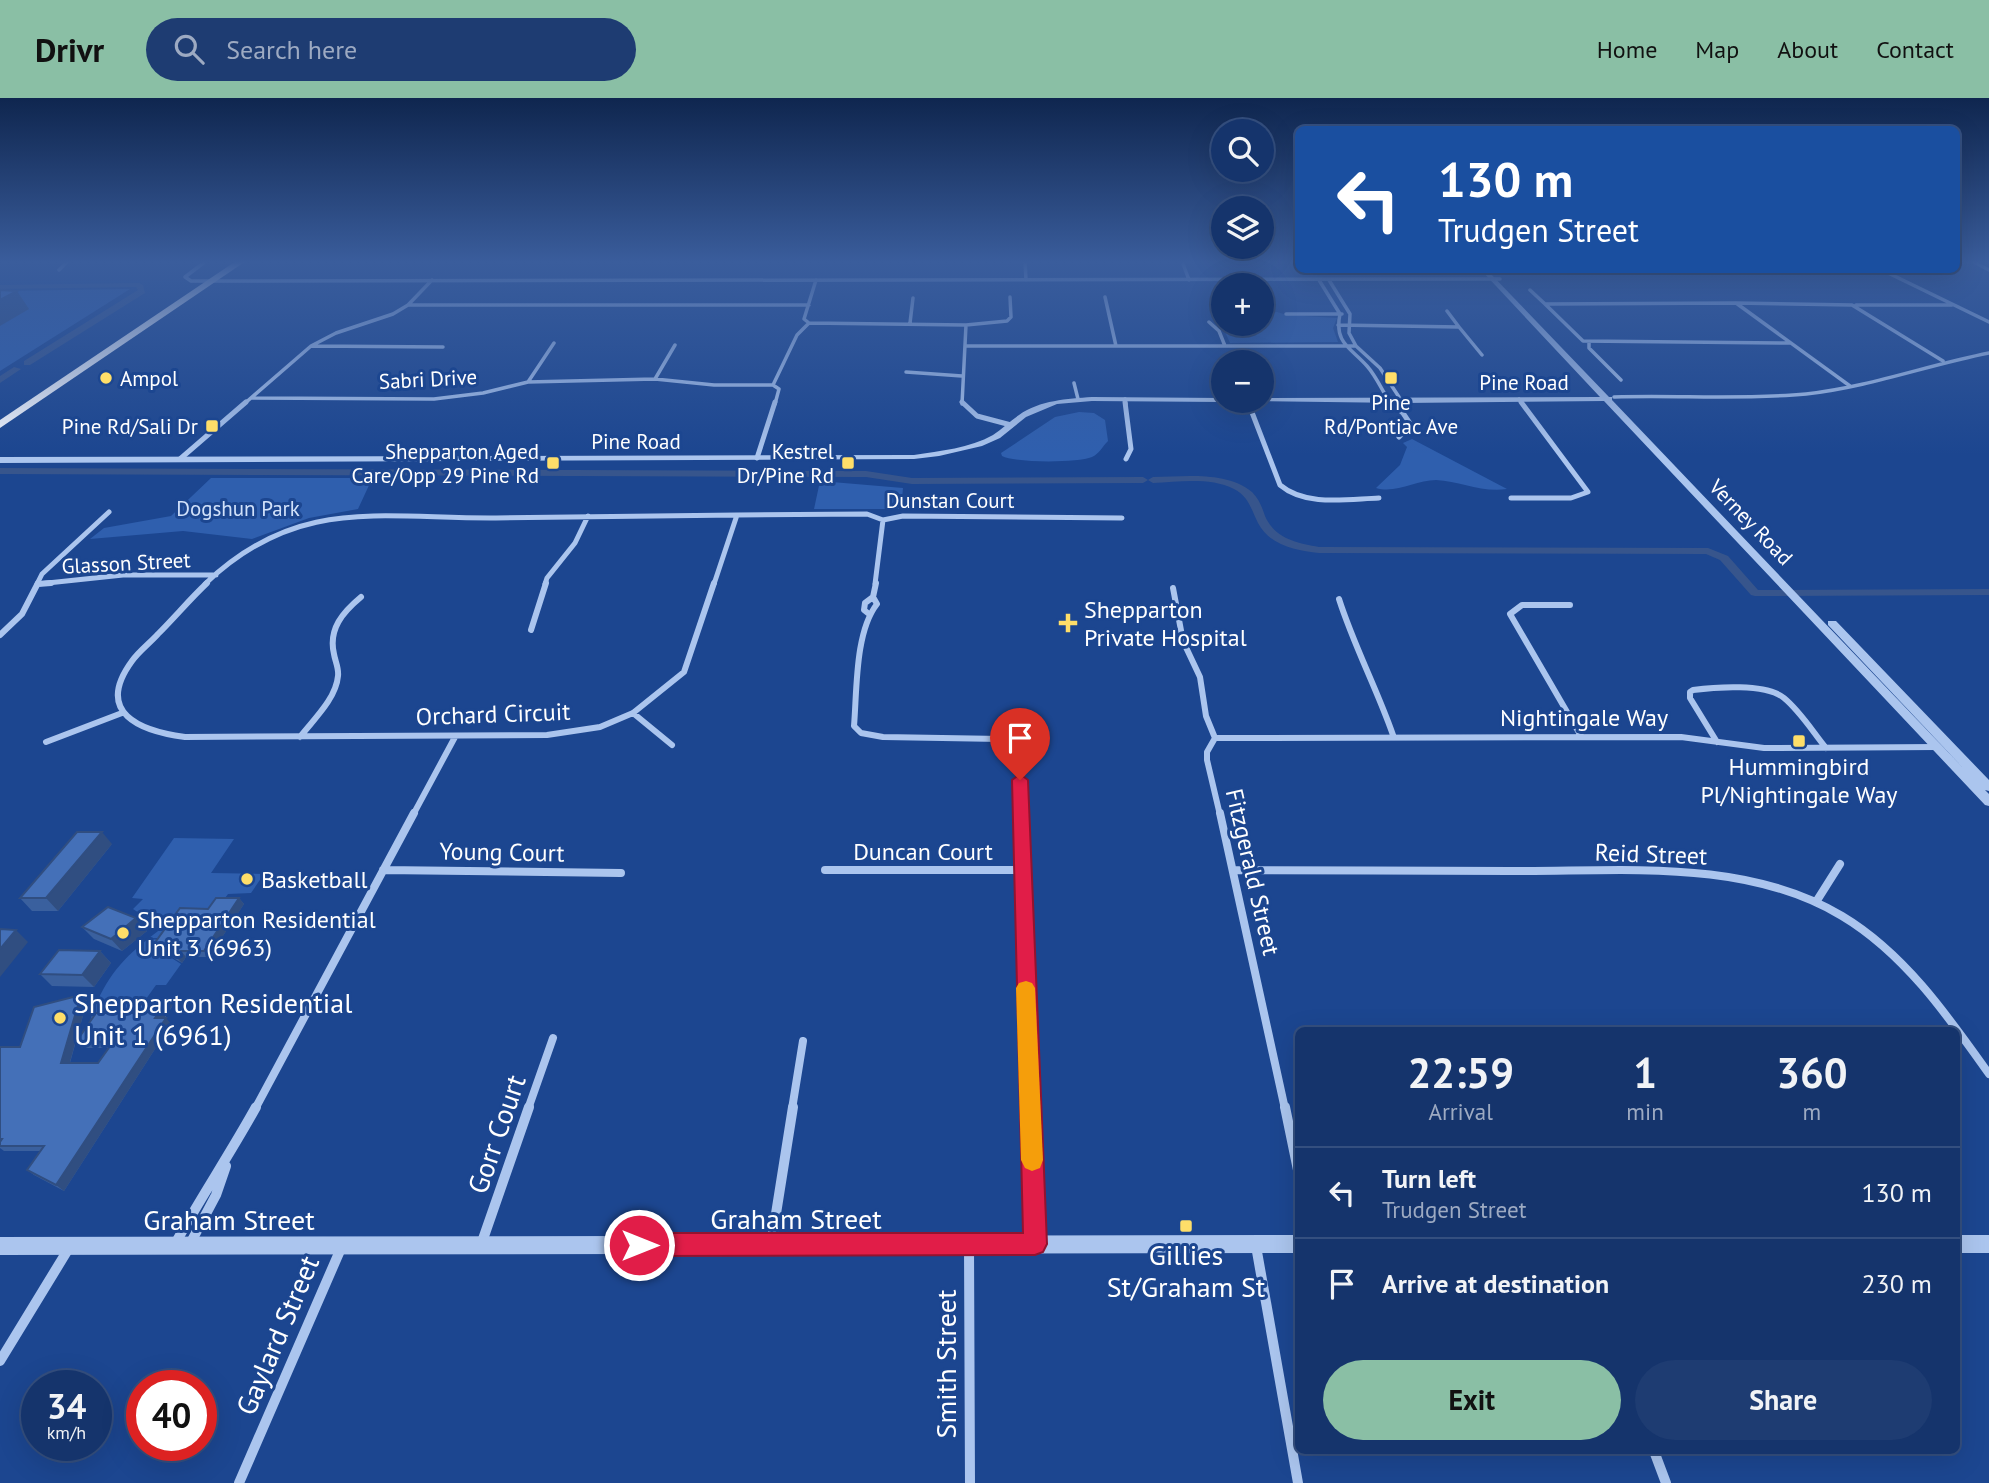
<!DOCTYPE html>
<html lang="en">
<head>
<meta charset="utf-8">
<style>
	:root { --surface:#15346c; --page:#1e3c72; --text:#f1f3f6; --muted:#9daac2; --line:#344f7f; --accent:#8abfa5 }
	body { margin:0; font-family:"PT Sans",sans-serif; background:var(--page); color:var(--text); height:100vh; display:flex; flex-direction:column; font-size:26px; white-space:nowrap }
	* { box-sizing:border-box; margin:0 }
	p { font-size:23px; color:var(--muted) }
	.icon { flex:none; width:38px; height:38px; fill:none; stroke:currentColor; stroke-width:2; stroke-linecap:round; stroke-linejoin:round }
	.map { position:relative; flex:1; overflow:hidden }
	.side { position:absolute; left:1295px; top:929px; width:665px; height:427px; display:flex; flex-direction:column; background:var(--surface); border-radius:10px; box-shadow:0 7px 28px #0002,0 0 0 2px var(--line) }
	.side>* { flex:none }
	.hud { position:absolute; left:1295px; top:28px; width:665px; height:147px; border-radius:10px; box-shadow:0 7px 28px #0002,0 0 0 2px var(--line); background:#1a4fa0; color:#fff; overflow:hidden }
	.buttons { position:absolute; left:1211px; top:21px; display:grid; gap:14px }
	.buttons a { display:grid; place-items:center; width:63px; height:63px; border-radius:50%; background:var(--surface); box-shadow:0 7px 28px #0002,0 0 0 2px var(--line); font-size:35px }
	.speed { position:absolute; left:21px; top:1272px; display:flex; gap:14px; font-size:35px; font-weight:700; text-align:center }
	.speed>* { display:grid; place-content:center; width:91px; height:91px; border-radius:50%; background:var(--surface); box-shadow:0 7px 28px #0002,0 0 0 2px var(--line); line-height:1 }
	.speed small { font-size:18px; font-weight:400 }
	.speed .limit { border:10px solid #d22; background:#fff; color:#111 }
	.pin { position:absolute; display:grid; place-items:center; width:60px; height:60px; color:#fff; margin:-72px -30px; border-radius:50% 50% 50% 0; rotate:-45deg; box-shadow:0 0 7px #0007 }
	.pin .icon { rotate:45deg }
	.me { position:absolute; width:77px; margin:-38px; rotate:90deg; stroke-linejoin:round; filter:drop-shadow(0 0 5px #0008) }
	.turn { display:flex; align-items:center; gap:24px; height:147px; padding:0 28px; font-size:32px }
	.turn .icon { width:91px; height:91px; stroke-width:2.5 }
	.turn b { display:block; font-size:49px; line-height:60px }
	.eta { display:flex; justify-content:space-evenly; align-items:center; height:119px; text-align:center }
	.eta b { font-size:42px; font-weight:600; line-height:49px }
	.cta { display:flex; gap:14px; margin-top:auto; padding:14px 28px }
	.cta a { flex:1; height:80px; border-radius:42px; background:var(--accent); color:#111; font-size:28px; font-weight:600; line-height:80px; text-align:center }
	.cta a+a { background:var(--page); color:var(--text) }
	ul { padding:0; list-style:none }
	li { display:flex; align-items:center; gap:21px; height:91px; padding:0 28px; border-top:2px solid var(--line) }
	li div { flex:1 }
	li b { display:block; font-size:26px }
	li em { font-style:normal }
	header { display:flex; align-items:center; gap:42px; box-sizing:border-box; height:98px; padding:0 35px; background:var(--accent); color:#111 }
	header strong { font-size:33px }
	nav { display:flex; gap:38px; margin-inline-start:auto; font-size:24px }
	.search { width:490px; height:63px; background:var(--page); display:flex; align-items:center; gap:18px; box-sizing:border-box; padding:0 24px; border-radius:38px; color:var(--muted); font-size:26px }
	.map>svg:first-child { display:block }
</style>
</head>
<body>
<header>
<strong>Drivr</strong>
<div class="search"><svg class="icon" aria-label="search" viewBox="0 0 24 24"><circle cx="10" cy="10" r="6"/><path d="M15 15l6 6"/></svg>Search here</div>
<nav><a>Home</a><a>Map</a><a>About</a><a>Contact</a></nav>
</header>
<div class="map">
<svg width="1989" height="1385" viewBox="0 0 1989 1385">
	<rect width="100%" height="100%" fill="#1c4690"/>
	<path fill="#2f5fae" d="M130,191L0,273V193Z
		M1277,214L1287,217L1337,220L1333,230L1338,244L1230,245L1222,227L1223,223V226H1262V216Z
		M1079,314L1094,315L1105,322L1108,343C1102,349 1099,356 1092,359C1077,365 1016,365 1002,358L1001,355L1055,319Z
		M1412,341L1507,391C1482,395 1460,383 1436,382C1416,382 1396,396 1376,390L1400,367L1407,349L1403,345Z
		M211,380H353L371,383L358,411L309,420L252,441L183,433L90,441L104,430L171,418Z
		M820,383L903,390L901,411H814Z
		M174,740L234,741L211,775L264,776L251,795L228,796C210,821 181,842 149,840L162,830L133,811L143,801L132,800Z
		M148,841L166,842L159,852L181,866L166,887H156L141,908L103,916L90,923C101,888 118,864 148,841Z"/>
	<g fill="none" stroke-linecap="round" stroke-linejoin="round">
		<path fill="#37558c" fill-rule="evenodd" d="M139,185L143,187L145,195L30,267H24V263L138,192L136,189L0,191V187Z
			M14,269L21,271L0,285V278Z
			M0,370L866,373L912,380L1143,379L1148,382L1143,385L912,386L866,379L0,376Z
			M1190,378C1211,378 1235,380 1252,394C1259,401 1262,409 1265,418C1275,441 1297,445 1319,449L1708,450L1728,458L1758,492L1989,491V497L1755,498L1751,497L1720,462L1706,456L1319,455C1296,452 1270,448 1258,425C1251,411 1249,399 1234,391C1210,379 1179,384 1153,385L1148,382L1153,379Z"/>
		<path stroke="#abc5ee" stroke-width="3.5" d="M206,163L185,179L191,183L1500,181
			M1025,163L1026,182
			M1182,163L1189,182
			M1972,163L1989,172
			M59,172L68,163
			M1882,172L1989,224
			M1319,182L1340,216C1334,245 1350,249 1367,268C1375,277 1380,288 1386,298
			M1329,182L1350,216L1349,235L1356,248L1380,270L1399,299
			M1530,192L1545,206
			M1105,199L1116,248
			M1736,205L1545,206L1583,243L1789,245
			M408,207H809
			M1856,207H1952
			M1286,216H1342
			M1209,224L1219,233L1225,248
			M809,225L966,227L962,306
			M910,225L913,200
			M966,227L1007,223L1011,219L1010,199
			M1338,227L1459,229L1447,213
			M1459,229L1482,257
			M1589,244V250L1621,282
			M311,248L443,249
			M965,248H1356
			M906,274L962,278
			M655,281L675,247
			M528,284L554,245
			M1074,285L1078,301
			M1850,288L1736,205L1852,207L1943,263
			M1614,299C1678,297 1743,302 1806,296C1869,289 1928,267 1989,255
			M251,300L434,301L483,295L528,284L655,281L714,287H773
			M1125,301L1126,306
			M1519,301L1523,306
			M1248,303L1249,306
			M1390,304L1392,306
			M244,306L311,248L336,235L393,216L408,207L432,182
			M775,306L779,291L773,287L797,237L809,225L804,221L816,182"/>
		<path stroke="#abc5ee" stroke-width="5" d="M962,304L977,318L1011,327
			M1125,304L1131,351L1126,361
			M1248,304L1280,387C1306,409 1348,401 1379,400
			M1390,304L1403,315L1411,327L1399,339
			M757,360L775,304
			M180,361L246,304
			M1511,400H1571L1588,394L1521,304
			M737,417L867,416L883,422L903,418L1122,420
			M37,486L42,476L109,414
			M38,486L123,477H216
			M205,486C298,397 381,421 496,420C577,419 657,418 737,417L714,486
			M545,486L547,480L575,445L588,418
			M875,486L883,422"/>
		<path stroke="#abc5ee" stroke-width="6" d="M207,485C190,501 175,519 158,536C150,545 139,553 132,563C94,615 140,633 185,639L547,637L600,629L633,615L684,574L714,485
			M876,485L873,499L877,506C855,534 857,592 854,628L861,635L883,639L1001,641C1029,655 1020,690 1021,717
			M38,486L51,485
			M1173,490L1183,543L1200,579L1206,618L1215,640
			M1339,501C1354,548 1377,591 1393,637
			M1570,507H1522L1510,516L1581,638
			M869,516L864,512L865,505L873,499
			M531,532L546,485
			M0,537L22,516L38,485
			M633,615L672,647
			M300,639C313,622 336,601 338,578C339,570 335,563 334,556C328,531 343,514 361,499
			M1215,640L1681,639L1764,650L1938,649
			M1215,640L1207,654V662L1220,717
			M46,644L122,615
			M1717,644L1690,600V594L1693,592C1715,589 1766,585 1784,600C1800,613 1813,634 1826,650
			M413,717L455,639"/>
		<path stroke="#abc5ee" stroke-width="8" d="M1020,715L1030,1011
			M1220,715L1285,1011
			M383,772L621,775
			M825,772H1021
			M1234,772C1326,772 1418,773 1510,773C1619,774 1744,759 1842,818C1904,855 1948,918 1989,976
			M1816,804L1840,766
			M255,1011L414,715
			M528,1011L553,940
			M792,1011L803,943"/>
		<path stroke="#abc5ee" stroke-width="10" d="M1030,1009L1035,1145
			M1285,1009L1298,1072
			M482,1144L529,1009
			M175,1146C201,1099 230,1056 256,1009
			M190,1146L216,1097L226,1068
			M771,1147L793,1009
			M969,1148L970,1385
			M1256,1148L1298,1385
			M0,1263L69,1150
			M1654,1353L1666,1385
			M239,1385L342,1148"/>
		<path fill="#abc5ee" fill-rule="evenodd" d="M1481,172H1487L1609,299H1612V302L1967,674L1828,527V523H1836L1989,682V693L1985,692L1989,696V708L1985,707L1604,303L1403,305L1259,303H1262V300L1600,299Z
			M1092,299L1223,300V303H1226L1223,304L1092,303L1057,306L1026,319L1000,340L982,348L939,358L914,361L0,365V359L914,357C940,353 970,350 993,337C1002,331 1010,323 1019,317C1040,302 1067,301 1092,299Z
			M1298,1137V1155L0,1157V1139Z
			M1956,1137H1989V1155H1956Z"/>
		<path fill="#f8faff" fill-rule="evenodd" d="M236,163H246L0,330V322Z"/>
	</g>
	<path fill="#3a609e" d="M112,746L58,813H32L20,800Z
		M239,800L244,806L209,859H186L182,865L160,852L154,846L208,811Z
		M136,820L147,833L122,853L94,841L82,829Z
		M100,853L111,865L94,889L52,888L40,876Z
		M81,897L87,903L70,965H98L109,950H82L76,944L135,915L173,907L165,920L171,926L64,1093L34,1077L27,1072L40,1053H4L0,1050V949H20Z"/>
	<path fill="#304e81" d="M17,193L29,211L0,228V202Z
		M102,734L112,746L58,813L46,800Z
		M239,800L244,806L209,859L204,853Z
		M136,820L147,833L122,853L111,841Z
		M16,832L28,844L0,879V851Z
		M100,853L111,865L94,889L82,877Z
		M181,853L186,859L182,865L176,859Z
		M81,897L87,903L68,971L61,965Z
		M168,901L173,907L161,925L155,920Z
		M166,920L171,926L64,1093L56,1087Z"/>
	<path fill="#4470b8" stroke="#304e81" stroke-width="2" d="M0,192L17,193L0,202Z
		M77,734H102L46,800H20Z
		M216,800H239L204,853H181L176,859L154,846L180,810L208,811Z
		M108,809L136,820L111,841L82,829Z
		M0,831L16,832L0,851Z
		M59,852L100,853L82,877L40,876Z
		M81,897L61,965H98L113,944H76L96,915H135L145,901H168L155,920H166L56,1087L27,1072L44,1048H0V1044L2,1041H0V949H20L34,909Z"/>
	<linearGradient id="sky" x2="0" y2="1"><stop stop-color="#0f264f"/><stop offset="0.46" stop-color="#3a5d9c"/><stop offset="1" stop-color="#3a5d9c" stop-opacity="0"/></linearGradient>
	<rect width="1989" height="357" fill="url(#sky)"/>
	<path fill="#e11d48" stroke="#92132f" stroke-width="2" d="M1020,676L1028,682L1047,1146L1043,1154L1035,1157L639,1158L631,1155L628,1147L631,1139L639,1135H1023L1012,682Z"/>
	<path fill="#f59e0b" d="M1026,883L1032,885L1035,890L1043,1062L1040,1070L1032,1073L1025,1070L1021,1062L1016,890L1019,885Z"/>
	<g fill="#fede69" stroke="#1c4690" stroke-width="2.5">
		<circle cx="106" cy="280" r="7"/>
		<rect x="1384" y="273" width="14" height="14" rx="3.5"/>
		<rect x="205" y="321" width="14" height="14" rx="3.5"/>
		<rect x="546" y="358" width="14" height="14" rx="3.5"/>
		<rect x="841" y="358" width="14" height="14" rx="3.5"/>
		<path d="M1064.5 514.5h7v7h7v7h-7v7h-7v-7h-7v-7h7z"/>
		<rect x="1792" y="636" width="14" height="14" rx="3.5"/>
		<circle cx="247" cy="781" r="7"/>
		<circle cx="123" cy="835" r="7"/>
		<circle cx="60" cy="920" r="7"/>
		<rect x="1179" y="1121" width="14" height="14" rx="3.5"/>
	</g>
	<g text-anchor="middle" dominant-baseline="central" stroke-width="6" stroke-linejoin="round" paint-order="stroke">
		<g font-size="21" fill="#fff" stroke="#1c4690" text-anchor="end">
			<text x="120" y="280" text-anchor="start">Ampol</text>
			<text x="1391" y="304" text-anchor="middle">Pine<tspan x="1391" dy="24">Rd/Pontiac Ave</tspan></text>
			<text x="198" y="328">Pine Rd/Sali Dr</text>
			<text x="539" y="353">Shepparton Aged<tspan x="539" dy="24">Care/Opp 29 Pine Rd</tspan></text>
			<text x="834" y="353">Kestrel<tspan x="834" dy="24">Dr/Pine Rd</tspan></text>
		</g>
		<g font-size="21" fill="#fff" stroke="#1c4690">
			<text transform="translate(428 281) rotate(-3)">Sabri Drive</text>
			<text x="1524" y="284">Pine Road</text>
			<text x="636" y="343">Pine Road</text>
			<text x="950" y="402">Dunstan Court</text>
			<text transform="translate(1751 424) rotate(46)">Verney Road</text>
			<text transform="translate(126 465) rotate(-3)">Glasson Street</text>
		</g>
		<g font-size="21" fill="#d1e1fa" stroke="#1c4690">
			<text x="238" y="410">Dogshun Park</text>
		</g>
		<g font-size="24" fill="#fff" stroke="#1c4690" text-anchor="start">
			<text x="1084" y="511">Shepparton<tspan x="1084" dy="28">Private Hospital</tspan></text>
			<text x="1799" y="668" text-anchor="middle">Hummingbird<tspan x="1799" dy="28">Pl/Nightingale Way</tspan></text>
			<text x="261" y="781">Basketball</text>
			<text x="137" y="821">Shepparton Residential<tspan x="137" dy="28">Unit 3 (6963)</tspan></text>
		</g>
		<g font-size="24" fill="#fff" stroke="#1c4690">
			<text transform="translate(493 616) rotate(-2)">Orchard Circuit</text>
			<text x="1584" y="619">Nightingale Way</text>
			<text x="923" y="753">Duncan Court</text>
			<text transform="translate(502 754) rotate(1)">Young Court</text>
			<text transform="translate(1651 756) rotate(2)">Reid Street</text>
			<text transform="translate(1253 774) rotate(77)">Fitzgerald Street</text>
		</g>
		<g font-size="28" fill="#fff" stroke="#1c4690" text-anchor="start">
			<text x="74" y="904">Shepparton Residential<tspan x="74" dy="32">Unit 1 (6961)</tspan></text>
			<text x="1186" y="1156" text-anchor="middle">Gillies<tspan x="1186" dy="32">St/Graham St</tspan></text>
		</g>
		<g font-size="28" fill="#fff" stroke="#1c4690">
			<text transform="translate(496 1036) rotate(-71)">Gorr Court</text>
			<text x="796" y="1120">Graham Street</text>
			<text x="229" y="1121">Graham Street</text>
			<text transform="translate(277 1237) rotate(-67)">Gaylard Street</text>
			<text transform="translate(945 1266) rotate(-90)">Smith Street</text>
		</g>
	</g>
</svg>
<div class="buttons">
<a><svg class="icon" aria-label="search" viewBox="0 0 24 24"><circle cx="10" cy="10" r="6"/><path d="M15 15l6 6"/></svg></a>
<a><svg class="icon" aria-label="layers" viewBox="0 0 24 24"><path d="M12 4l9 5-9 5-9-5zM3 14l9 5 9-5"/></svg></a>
<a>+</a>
<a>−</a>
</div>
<div class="speed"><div>34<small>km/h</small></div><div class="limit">40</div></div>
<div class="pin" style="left:1020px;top:682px;background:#d93025"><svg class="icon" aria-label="arrive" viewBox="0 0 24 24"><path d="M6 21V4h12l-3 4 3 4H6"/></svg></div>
<svg class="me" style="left:639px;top:1147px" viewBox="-20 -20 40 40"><circle r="17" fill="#e11d48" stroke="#fff" stroke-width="3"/><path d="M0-11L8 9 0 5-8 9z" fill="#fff"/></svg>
<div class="hud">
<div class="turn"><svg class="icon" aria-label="left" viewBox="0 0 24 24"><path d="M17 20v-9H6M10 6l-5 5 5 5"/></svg><div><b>130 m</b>Trudgen Street</div></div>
</div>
<section class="side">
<div class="eta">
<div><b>22:59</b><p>Arrival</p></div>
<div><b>1</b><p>min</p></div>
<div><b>360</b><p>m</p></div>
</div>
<ul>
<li><svg class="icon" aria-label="left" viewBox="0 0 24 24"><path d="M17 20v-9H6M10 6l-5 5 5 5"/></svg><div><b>Turn left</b><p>Trudgen Street</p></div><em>130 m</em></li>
<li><svg class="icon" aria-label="arrive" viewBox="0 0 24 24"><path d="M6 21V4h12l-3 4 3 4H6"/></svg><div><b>Arrive at destination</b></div><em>230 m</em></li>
</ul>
<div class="cta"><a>Exit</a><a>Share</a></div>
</section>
</div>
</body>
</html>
